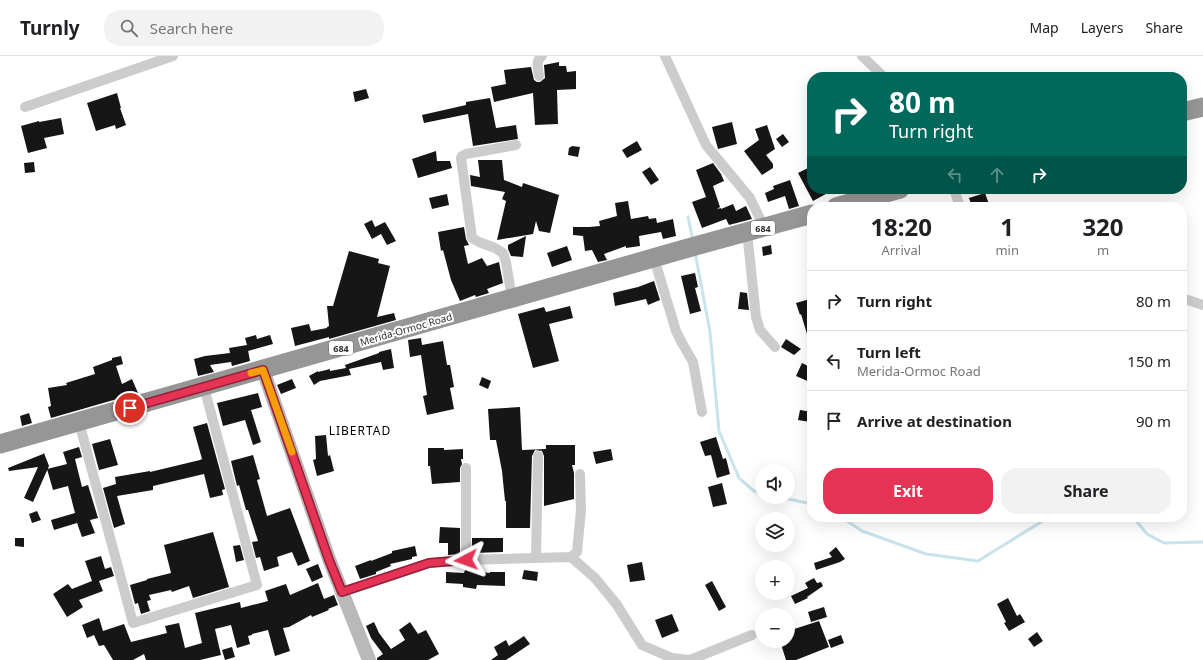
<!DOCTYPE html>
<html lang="en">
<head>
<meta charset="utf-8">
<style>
	:root { --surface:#fff; --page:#f2f2f2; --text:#202124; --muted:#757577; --line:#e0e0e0; --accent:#e53255 }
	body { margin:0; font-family:"Noto Sans",sans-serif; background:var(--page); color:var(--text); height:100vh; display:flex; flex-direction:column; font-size:15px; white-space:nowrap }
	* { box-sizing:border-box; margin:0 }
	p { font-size:13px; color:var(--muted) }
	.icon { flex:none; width:22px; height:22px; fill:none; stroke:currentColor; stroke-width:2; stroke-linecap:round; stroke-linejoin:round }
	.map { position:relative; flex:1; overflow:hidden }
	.drawer { position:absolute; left:807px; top:146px; width:380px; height:320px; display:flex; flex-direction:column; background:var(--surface); border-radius:16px; box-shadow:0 4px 16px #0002 }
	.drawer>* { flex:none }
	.hud { position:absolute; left:807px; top:16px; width:380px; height:122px; border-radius:16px; box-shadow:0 4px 16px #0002; background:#00695c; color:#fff; overflow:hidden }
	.controls { position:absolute; left:755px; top:408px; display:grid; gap:8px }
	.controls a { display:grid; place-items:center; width:40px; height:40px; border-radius:50%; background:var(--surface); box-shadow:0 4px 16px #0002; font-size:20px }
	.pin { position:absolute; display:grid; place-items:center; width:34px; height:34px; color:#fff; margin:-17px; border:2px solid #fff; border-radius:50%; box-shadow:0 1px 4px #0007 }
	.me { position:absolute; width:44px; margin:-22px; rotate:266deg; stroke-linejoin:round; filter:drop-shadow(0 0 3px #0008) }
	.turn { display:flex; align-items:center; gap:14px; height:84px; padding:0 16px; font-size:18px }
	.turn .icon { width:52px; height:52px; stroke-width:2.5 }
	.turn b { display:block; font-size:28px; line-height:34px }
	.lanes { display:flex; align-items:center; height:38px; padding:0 16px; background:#0003; justify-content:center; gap:20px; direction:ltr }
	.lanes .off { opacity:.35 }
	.eta { display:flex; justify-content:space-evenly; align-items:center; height:68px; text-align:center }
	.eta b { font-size:24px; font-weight:700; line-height:28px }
	.action { display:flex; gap:8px; margin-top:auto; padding:8px 16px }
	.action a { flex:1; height:46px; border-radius:16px; background:var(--accent); color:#fff; font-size:16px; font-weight:700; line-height:46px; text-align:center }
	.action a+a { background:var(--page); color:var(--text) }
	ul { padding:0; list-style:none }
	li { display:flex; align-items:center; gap:12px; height:60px; padding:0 16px; border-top:1px solid var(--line) }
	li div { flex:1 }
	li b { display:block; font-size:15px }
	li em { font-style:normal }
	header { display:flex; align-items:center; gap:24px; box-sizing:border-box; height:56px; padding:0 20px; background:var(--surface); border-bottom:1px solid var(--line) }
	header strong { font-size:19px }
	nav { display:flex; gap:22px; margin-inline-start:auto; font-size:14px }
	.search { width:280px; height:36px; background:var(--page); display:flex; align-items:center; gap:10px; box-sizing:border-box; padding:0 14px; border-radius:16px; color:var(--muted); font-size:15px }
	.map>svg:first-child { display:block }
</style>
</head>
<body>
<header>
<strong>Turnly</strong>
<div class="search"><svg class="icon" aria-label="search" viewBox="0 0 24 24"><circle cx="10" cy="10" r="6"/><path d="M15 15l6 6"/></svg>Search here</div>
<nav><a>Map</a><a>Layers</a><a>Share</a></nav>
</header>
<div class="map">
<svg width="1203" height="604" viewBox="0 0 1203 604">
	<rect width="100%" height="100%" fill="#fff"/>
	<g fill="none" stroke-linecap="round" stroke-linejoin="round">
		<path stroke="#c9e3ec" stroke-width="3" d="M688,161L693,185
			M695,196L710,276L719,375L739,422L754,435L762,437
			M779,441L812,448
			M841,461L862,475L926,498L978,505L1049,461
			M1133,461L1147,478L1164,487L1203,486"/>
	</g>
	<path fill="#161616" d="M559,6V10H566L567,16L576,15V33L557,34L558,68L535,69L533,37L494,46L491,31L506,28L504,14L531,11L534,24L537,26H540L545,22L544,9Z
		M366,33L369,42L355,46L353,36Z
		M117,37L121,52H120L126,69L116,73L115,69L96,75L87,47Z
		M490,42L496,72L516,69L518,83L473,90L468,58L424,67L422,59L466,49V46Z
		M61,62L64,78L44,82L47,92L28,97L21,70L39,65V66Z
		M732,66L737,88L718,93L712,71Z
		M767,69L775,93L766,99L773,108V112L762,119L744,95L759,84L755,73Z
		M783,78L789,86L782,91L776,83Z
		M637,85L642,94L627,102L622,94Z
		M572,90L580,91L578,101L568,99L569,92Z
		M436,95L437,105H450L452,112L418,122L412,103Z
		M478,104H502L504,124L522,131L523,127L559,139L550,177L539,175L536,165L533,178L497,184L506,145L502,143L505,136L471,130L470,119L480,121Z
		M34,106L35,116L25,117L24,107Z
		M713,107L721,118L724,125L713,130L720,151L717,153L721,152V153L733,148L736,155L746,150L752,163L729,169L726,163L702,172L692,146L706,141L696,114Z
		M812,110V133H835L813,145L798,117Z
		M650,111L659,124L651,129L642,116Z
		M790,124L799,150L789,153L785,140L768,146L765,137L774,133L773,130Z
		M985,137L990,151H972L969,142Z
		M447,138L449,149L432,153L429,142Z
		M628,145L631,163L648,160L649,163L656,162L657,167L673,163L676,180L663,183L661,176L639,180L640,190L626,192V190L604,198L607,204L598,206L592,194L585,195L583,180L573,179V171H589L600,170L599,165L617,160L615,147Z
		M372,164L375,171L385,166L396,185L387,189L381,178L372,183L364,168Z
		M464,171L466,183L469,189L464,190L468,208L482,202L487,210L499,206L503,227L487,233L489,237L476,241L475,239L460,245L451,224L443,194L441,195L438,176Z
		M526,180L523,201L511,200L508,193V189Z
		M771,189L772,198L763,200L762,191Z
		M567,190L572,204L552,211L547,197Z
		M349,195L379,203L378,207L390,210L377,261L394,257L396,264L329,283V281L295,290L291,272L309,268L311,275L327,272V271L329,270L327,250H333Z
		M695,217L698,231L695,232L701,255L690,258L681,220Z
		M654,225L660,244L648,249L646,243L615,250L613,237L638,231Z
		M740,236L747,237L749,254L738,253Z
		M810,243L812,249V288H810L801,258L800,259L796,247Z
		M570,250L573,262L549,268L559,305L533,312L518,258L544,251L546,256Z
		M256,279L257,283L270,279L273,288L248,295V294L250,305L232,310L231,306L210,309L214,316L198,320L194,303L205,300L230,297L229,292L247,289L245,282Z
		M421,282L422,289L443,285L447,309H450L454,331L450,332L454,353L427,359L423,340L427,339L421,299L410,301L408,284Z
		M786,283L801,293L794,299L781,291Z
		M391,293L394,312L383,314L381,306L349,313L351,319L320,325L314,329L309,320L318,315V316L330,313V315L346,312L345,309L379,297V296Z
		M121,300L123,308L116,310L122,328L132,323L138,337L51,362L48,351L51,350L48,332L67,329L66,327L95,318L93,311L112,304V302Z
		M802,307L812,312V327L796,320Z
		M482,321L491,325L488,333L479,329Z
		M292,323L296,332L281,338L277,329Z
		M258,337L262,351L251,354L261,386L253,389L245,364L223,370L217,347Z
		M520,351L522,394L546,393V389H575V409H572L574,417V443L544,450V400L542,395L535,394L532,400L530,472H506V445H505L502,415L496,384H490L488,353Z
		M800,354L812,356L810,366L798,364Z
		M29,357L32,367L22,370L20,360Z
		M207,367L225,433L222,434L223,439L210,442L204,418L153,430V434L117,440L125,468L114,472L103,432L116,428L115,421L150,415V416L200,404L202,403L193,371Z
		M326,379L328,400L330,399L334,415L317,420L313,404L316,403L315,380Z
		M716,381L723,403L726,402L730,418L717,422L711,399L705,400L700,386Z
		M110,383L118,409L99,414L92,388Z
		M79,391L82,401L75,403L82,431L88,429L98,462L90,464L95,477L82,481L77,467L54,474L51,464L75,457L68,430L53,434L47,413L67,408L63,396Z
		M428,392H444V394L463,393V403H461L462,408L460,412V426L432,428L430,410H428Z
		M611,393L613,404L596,408L593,396Z
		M44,397L49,410L33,446L24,442L38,411L9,415L8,412L43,398Z
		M253,399L260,423L257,424L267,460L290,452L310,505L298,510L292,496L277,501L279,510L264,515L260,501L256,502L252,486L258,485L248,454H246L239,429L237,430L231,405Z
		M722,427L727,448L713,451L708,431Z
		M37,455L41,464L32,467L29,458Z
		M440,471L460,472V498L448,499V487H439Z
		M213,476L229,531L193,542L189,530L172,536L171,534L149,539L151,544L147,545L150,555L141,558L138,547L135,548L130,529L147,524V523L171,517L164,489Z
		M15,482H24V491L15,490Z
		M472,482H503V496L472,497Z
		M240,489L244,504L236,506L233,490Z
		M415,490L417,500L412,501V503L390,508L391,510L376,516V518L360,523L355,510L371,504V505L392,497V495Z
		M836,491L845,503L840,506L816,514L814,507L832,501L829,497Z
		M101,500L105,513L111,511L114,520L99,525L103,535L79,544L83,551L67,561L53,538L68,528L72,533L92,525L85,505Z
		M642,506L645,524L630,526L627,509Z
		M318,508L323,521L312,526L306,513Z
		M465,514L490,517V516H505V530L477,529L476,533L463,531V528L446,527V516L464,517Z
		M524,514L538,516L537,525L522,523Z
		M814,522L817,527L821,526L823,530L807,541L808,542L795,548L791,540L808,532L805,527Z
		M712,525L726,551L719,555L705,529Z
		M318,527L324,543L334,539L338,549L328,553L329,554L312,561L311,559L289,571L283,572L290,595L275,600L268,574L252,578V579L248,580L250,588L237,592L231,569L215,573L221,599L200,604H146L144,598L133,604H113L104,589L99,590L94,579L87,582L82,569L99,562L103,575L124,568L131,586L167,577L165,570L179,567L185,592L202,587L195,557L240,546L241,552L268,545L265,535L286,528L290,539Z
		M1008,542L1017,560L1020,558L1025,566L1009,575L1004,567L1006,566L997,548Z
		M824,551L827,561L811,566L808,556Z
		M672,558L679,575L662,582L655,564Z
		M819,565L829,591L796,604H786L780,585H788V575Z
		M374,566L379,577L391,593L405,584L399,574L410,566L418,578L426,574L439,598L428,604H377V602L383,598L371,582L366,570Z
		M1037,576L1043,585L1034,591L1028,583Z
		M841,579L844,587L831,592L828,584Z
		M524,580L530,588L506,604H491L498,599L494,591L506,584L509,590Z
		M232,591L235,601L225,604L222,594Z"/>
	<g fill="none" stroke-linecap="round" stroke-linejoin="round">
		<path stroke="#ccc" stroke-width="10" d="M665,0L706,89L750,142L764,171
			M862,0L884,21
			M539,20C538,12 535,5 542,0
			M25,51L173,0
			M954,133L960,151
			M747,176L756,261L760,274L775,291
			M654,202L676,275L682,287L693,306L702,356
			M1182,242L1203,249
			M512,243L506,206L503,197L495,192L479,186L472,182L461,102L462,100L466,98L516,89
			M79,366L133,567L257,529L204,331
			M571,501L595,522L617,549L642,589L672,602L690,604
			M536,502L538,400
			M466,504V412
			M342,536L429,507L466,504L571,501L577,496L581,454L580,418
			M690,604L752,579"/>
		<path stroke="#b9b9b9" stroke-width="14" d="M263,314L329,503L369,604"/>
		<path stroke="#969696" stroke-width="19" d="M1182,56L1203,51
			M836,151L900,133
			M0,388L681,194L812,158"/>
	</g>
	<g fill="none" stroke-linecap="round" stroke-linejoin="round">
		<defs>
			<path id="route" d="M130,352L263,314L329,504L342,536L429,507L466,504"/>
		</defs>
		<use href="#route" stroke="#952037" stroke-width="10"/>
		<use href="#route" stroke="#e53255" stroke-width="7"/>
		<path stroke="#f59e0b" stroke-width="7" d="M251,317L263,314L292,396"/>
	</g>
	<g text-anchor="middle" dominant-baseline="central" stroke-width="4" stroke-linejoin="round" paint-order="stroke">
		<g fill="#fff" stroke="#6d6d6d" stroke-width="1">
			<rect x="751" y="165" width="24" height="14" rx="3"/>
			<rect x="329" y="285" width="24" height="14" rx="3"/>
		</g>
		<g font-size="9" font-weight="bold" fill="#2f2f2f">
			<text x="763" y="172">684</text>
			<text x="341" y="292">684</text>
		</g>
		<g font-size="10" fill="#2f2f2f" stroke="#fff">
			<text transform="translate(406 273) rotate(-16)">Merida-Ormoc Road</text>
		</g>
		<g font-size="12" letter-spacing="1" fill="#000" stroke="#fff">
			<text x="360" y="374">LIBERTAD</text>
		</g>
	</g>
</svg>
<div class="controls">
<a><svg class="icon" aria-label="sound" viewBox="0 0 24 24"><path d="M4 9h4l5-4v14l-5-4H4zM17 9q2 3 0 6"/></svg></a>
<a><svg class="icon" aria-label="layers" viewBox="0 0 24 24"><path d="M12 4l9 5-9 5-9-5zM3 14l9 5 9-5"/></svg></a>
<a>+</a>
<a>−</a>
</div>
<div class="pin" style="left:130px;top:352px;background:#d93025"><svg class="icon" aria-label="arrive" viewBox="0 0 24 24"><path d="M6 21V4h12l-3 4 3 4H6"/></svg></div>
<svg class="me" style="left:466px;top:504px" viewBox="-20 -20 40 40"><path d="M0-17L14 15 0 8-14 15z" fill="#e53255" stroke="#fff" stroke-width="4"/></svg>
<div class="hud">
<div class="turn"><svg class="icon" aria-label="right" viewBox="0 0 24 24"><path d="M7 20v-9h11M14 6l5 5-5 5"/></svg><div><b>80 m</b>Turn right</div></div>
<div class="lanes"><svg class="icon off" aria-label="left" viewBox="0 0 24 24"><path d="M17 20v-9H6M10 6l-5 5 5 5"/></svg><svg class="icon off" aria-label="ahead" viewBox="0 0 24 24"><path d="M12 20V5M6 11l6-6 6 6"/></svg><svg class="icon" aria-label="right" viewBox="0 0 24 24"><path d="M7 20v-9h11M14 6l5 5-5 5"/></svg></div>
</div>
<section class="drawer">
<div class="eta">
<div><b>18:20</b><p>Arrival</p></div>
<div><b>1</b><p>min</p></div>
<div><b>320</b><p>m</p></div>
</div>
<ul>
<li><svg class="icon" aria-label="right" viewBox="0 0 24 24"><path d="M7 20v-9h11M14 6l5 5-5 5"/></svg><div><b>Turn right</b></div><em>80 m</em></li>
<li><svg class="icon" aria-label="left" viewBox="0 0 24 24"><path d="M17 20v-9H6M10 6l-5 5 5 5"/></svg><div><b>Turn left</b><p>Merida-Ormoc Road</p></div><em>150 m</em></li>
<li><svg class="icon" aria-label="arrive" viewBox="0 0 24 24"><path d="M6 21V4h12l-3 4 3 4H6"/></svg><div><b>Arrive at destination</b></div><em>90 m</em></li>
</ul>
<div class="action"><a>Exit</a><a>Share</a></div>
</section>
</div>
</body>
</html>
